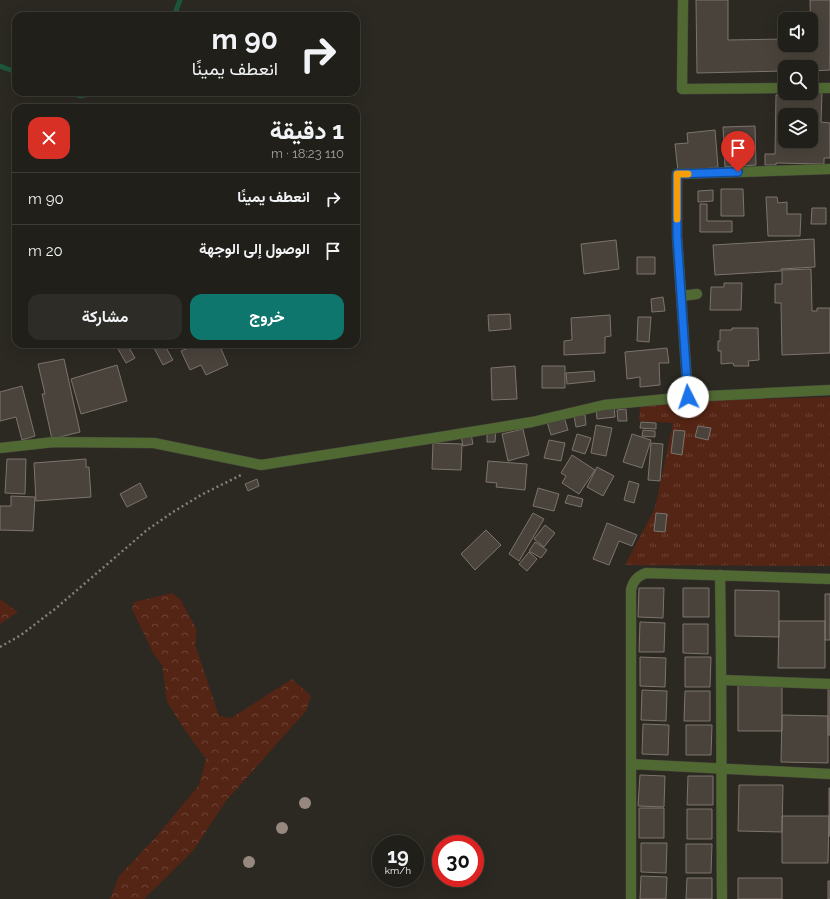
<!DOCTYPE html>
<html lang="ar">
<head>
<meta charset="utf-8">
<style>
	:root { --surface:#201f19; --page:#2d2c26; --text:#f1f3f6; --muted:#a2a2a2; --line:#3d3d38; --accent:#0f766e }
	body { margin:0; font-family:Raleway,Vazirmatn,sans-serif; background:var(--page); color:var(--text); direction:rtl; height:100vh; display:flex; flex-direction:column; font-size:15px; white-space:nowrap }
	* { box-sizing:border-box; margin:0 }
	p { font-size:13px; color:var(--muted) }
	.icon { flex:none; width:22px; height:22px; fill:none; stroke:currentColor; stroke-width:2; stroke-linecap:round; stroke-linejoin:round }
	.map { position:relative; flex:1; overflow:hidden; direction:ltr }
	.panel { position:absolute; left:12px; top:104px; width:348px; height:244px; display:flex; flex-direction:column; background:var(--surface); border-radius:12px; box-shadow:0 4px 16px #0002,0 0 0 1px var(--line); direction:rtl }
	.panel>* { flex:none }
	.top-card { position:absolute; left:12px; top:12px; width:348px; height:84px; border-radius:12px; box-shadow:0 4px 16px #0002,0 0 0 1px var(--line); direction:rtl; background:#201f19; color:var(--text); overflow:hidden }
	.controls { position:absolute; left:778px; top:12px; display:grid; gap:8px }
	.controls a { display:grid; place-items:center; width:40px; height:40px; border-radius:8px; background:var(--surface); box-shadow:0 4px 16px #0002,0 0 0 1px var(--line); font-size:20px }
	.speed { position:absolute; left:372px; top:835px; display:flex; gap:8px; font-size:20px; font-weight:700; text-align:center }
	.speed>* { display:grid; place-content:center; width:52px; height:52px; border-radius:50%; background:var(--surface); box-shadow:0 4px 16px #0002,0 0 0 1px var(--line); line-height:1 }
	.speed small { font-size:10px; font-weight:400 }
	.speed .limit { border:6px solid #d22; background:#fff; color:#111 }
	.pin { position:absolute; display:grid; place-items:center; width:34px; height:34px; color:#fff; margin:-41px -17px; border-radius:50% 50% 50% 0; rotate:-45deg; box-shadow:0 0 4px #0007 }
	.pin .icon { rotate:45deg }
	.me { position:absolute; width:44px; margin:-22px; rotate:356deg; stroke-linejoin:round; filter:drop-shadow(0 0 3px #0008) }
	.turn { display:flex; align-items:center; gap:14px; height:84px; padding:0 16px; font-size:18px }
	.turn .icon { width:52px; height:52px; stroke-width:2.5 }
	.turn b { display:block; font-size:28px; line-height:34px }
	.round { display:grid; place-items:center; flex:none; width:42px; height:42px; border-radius:12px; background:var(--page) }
	.head { display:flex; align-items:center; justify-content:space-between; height:68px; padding:0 16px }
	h1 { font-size:24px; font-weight:700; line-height:30px }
	.primary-button { display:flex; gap:8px; margin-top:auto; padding:8px 16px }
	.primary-button a { flex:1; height:46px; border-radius:12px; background:var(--accent); color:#fff; font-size:16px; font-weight:700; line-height:46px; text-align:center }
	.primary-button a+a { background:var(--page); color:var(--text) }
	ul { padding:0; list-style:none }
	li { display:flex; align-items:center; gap:12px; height:52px; padding:0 16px; border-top:1px solid var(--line) }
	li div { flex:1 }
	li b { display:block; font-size:15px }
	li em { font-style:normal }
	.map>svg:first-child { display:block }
</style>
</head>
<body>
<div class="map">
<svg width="830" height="899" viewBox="0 0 830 899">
	<defs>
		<pattern id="grass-tufts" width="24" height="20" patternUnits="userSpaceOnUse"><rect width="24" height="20" fill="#542414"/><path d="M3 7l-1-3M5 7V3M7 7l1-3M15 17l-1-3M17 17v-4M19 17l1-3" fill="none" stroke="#6c4335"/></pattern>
		<pattern id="forest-crowns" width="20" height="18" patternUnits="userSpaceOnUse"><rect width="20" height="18" fill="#542414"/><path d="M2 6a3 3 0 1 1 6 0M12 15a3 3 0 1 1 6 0" fill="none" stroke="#6c4335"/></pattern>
	</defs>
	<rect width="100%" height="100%" fill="#2b2921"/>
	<path fill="url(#grass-tufts)" d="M830,397V566L625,565L655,508L673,423L639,421L640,407L688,401Z"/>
	<path fill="url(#forest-crowns)" d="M172,593L180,599L197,630L195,644L219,716L231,718L292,679L311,696L306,711L226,801L193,851L144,899H110L119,876L156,837L199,785L206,759L186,732L167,702L162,665L153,653L132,609L134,602Z
		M0,599L18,612L0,624Z"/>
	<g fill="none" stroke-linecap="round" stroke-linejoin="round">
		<path stroke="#1e563b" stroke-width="5" d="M174,16L180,0
			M0,66L16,72
			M68,92L81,96L97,92"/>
	</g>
	<path fill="#4a433c" stroke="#7c746c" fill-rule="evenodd" d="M696,0H728V40L785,39V45H811L810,0H830V70L811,71V67H785V71L697,73Z
		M822,92L821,122L830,123V158H824V164L776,163V165H765V154H775L776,95L796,96V93H811ZM785,115H811V141H785Z
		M755,126L756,165L725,167L723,127Z
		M715,130L718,167L678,172L675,144L688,143L687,133Z
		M721,189H743L744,216H721Z
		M713,190V201L698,202V191Z
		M766,197H777L778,203L787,202V214H801L800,236H768Z
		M700,204H707V221H732V232H700Z
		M812,208H826V224H811Z
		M814,239L815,267L781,269V271L715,275L713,245Z
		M616,240L619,269L584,274L581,244Z
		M637,257H655V274H637Z
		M811,269L812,311H817V308H830V353L782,355L781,303H775V284H782V270Z
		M724,283H742L741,310H710L711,287H724Z
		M663,297L665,311L652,312L651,299Z
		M510,314L511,329L489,331L488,315Z
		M610,315L611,336L605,337V353L564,355V341L572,340L571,318Z
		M638,317H651L649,342L637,341Z
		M732,328H758L759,360L748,361L749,366H734L733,363L721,364V351H718V341H720V330H732Z
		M127,344L135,358L126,363L118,349Z
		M158,344H164L173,360L163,365L153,346Z
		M192,344H219L228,365L206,375L201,365L190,370L181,351L193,346Z
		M667,348L669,363H659L660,385L640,387V377L627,379L625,352Z
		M64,359L80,432L52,439L42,394H45L38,364Z
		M117,365L127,401L81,414L71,379Z
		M515,366L517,399L492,400L491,368Z
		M542,366H565V388H542Z
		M594,371L595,381L567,384L566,373Z
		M22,386L35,436L22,440L16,417L0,421V392Z
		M614,406L615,417L597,419L596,408Z
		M626,409L627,421H618L617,410Z
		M585,415L586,425L576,427L574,416Z
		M564,417L568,430L551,435L547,422Z
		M641,422L656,423V429L640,428Z
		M596,425L612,428L606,456L591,453Z
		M698,426L711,428L708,440L695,437Z
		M523,429L529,455L508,461L502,434Z
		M487,430H496L495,442H487Z
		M643,430L655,431V437L642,436Z
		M674,430L685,431L682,455L671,453Z
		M471,434L473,444L463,446L461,436Z
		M577,434L591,438L585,454L572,450Z
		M632,434L651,440L642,468L623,462Z
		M549,440L565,443L561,461L544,458Z
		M433,443L462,444L461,470L432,469Z
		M651,443L663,444L660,481L648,480Z
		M572,455L595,470L579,494L562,483L566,476L561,473Z
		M7,459H26L25,494L5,493Z
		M86,459V467H89L91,497L36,501L34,463Z
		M488,461L527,464L525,490L496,487L497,483L486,482Z
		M597,467L614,476L603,496L587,487Z
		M257,479L259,486L248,491L245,484Z
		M629,481L639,484L634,503L624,500Z
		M140,483L147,497L127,507L120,494Z
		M538,488L559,494L554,511L533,506Z
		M568,495L583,499L581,507L565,503Z
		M11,496L35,497L33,531L0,530V506H11Z
		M533,513L544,519L519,561L509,554Z
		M656,513L667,514L665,532L654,531Z
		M607,523L637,535L632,546L619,541L609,565L593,559Z
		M545,525L555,533L544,547L534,539Z
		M486,530L501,545L475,570L461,554Z
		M535,542L547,550L541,558L529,551Z
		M529,552L537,559L527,571L519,564Z
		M639,588H664L663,618L638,617Z
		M683,588H709V617H683Z
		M735,590L779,591V637L735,636Z
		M825,594H830V640H825Z
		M779,621H825V668H778Z
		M640,622L665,623L664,652H639Z
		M683,624H708V654L683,653Z
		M640,657L666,658L665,687L640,686Z
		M685,657H711L710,687H685Z
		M738,685H782V731H738Z
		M828,688H830V735H828Z
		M642,690L667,691L666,721L641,720Z
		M685,691H710V721H684Z
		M782,715L828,716V763L781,762Z
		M643,724L669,725L668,755L642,754Z
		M686,725H712L711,755H686Z
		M640,775L665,776L664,807L638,806Z
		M688,776H713V805H687Z
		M739,785H783L782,832L738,831Z
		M829,788H830V836H829Z
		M639,808H664V838H639Z
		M687,809H712V839H687Z
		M782,816H829L828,863H782Z
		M641,843H667L666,873L641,872Z
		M686,844H712L711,873H686Z
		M641,876L667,877L666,899H640Z
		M687,878H712V899H686Z
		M738,878H782V899H738Z
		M828,881H830V899H828Z"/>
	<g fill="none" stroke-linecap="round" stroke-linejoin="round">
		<defs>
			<path id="minor" d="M683,0L682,89L785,88
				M811,88H830
				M681,296L697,294
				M688,397L677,236V174L830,169
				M0,448L54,442L154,443L261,465L434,438L532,422L604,405L688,397L830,390
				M720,575C722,683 721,791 722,899
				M722,680L830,684
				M631,764L830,774
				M631,899V590C633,581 637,576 646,573L830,579"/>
		</defs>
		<use href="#minor" stroke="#46443c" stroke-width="11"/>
		<path stroke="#82817a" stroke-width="2.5" stroke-dasharray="2 3" stroke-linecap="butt" d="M0,647L21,635L55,609L147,530L173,512L201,495L241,475"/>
		<use href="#minor" stroke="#506933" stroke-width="10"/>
	</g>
	<g fill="#96887f">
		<circle cx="305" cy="803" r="6"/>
		<circle cx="282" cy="828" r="6"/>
		<circle cx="249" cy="862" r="6"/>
	</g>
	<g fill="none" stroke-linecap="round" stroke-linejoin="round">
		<defs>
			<path id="route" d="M688,397L677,236V174L738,172"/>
		</defs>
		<use href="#route" stroke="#114b97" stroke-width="10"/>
		<use href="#route" stroke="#1a73e8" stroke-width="7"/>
		<path stroke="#f59e0b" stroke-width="7" d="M677,219V174H688"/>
	</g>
</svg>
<div class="controls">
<a><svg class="icon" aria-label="sound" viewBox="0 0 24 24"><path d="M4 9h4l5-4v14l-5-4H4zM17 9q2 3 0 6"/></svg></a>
<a><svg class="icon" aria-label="search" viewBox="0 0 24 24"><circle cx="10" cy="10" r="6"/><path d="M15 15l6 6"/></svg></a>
<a><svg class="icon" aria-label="layers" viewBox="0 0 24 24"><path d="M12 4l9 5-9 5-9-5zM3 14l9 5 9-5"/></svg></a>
</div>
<div class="speed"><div>19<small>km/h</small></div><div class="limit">30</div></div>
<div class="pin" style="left:738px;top:172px;background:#d93025"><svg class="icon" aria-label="arrive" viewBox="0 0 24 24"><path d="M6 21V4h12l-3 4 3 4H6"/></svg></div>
<svg class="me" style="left:688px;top:397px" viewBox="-20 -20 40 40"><circle r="19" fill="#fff"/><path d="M0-13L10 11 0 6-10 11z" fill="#1a73e8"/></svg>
<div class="top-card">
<div class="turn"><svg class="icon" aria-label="right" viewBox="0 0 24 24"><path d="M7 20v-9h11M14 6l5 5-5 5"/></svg><div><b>90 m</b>انعطف يمينًا</div></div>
</div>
<section class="panel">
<div class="head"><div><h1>1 دقيقة</h1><p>110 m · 18:23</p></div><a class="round" style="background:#d93025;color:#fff"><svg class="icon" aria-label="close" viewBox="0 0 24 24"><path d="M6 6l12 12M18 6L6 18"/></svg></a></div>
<ul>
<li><svg class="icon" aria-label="right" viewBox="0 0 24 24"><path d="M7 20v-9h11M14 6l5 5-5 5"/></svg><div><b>انعطف يمينًا</b></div><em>90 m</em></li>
<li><svg class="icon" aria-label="arrive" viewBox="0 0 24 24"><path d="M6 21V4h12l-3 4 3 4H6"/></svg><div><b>الوصول إلى الوجهة</b></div><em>20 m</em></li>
</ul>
<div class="primary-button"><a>خروج</a><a>مشاركة</a></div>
</section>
</div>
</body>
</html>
